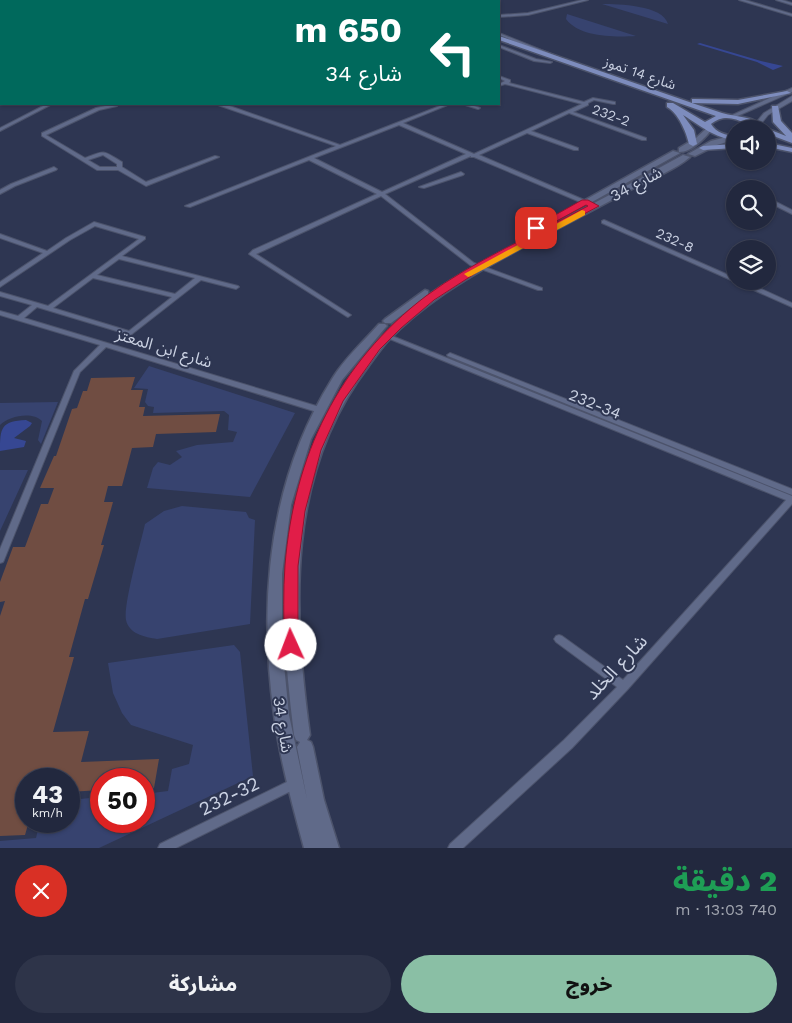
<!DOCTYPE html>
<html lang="ar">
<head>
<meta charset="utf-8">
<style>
	:root { --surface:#22283e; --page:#2e3449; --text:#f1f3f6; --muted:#a2a6b0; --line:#3f4458; --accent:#8abfa5 }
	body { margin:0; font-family:"Work Sans","Noto Sans Arabic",sans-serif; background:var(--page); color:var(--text); direction:rtl; height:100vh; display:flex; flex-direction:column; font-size:19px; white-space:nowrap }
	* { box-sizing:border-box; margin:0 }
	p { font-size:16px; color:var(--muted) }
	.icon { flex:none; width:28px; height:28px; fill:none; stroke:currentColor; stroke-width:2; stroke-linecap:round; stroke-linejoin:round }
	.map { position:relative; height:848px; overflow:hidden; direction:ltr }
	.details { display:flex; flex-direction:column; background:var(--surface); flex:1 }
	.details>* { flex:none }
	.hud { position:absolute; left:0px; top:0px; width:500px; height:105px; box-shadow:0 1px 4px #0004,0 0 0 1px var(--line); direction:rtl; background:#00695c; color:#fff; overflow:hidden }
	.controls { position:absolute; left:726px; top:120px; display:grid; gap:10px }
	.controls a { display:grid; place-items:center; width:50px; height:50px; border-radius:50%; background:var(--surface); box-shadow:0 1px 4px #0004,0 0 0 1px var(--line); font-size:25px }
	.speed { position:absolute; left:15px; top:768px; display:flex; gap:10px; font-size:25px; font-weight:700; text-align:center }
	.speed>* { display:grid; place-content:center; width:65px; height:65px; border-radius:50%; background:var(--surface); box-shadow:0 1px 4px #0004,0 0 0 1px var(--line); line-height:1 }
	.speed small { font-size:12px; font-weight:400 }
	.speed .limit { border:8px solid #d22; background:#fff; color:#111 }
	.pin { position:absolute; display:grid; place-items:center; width:42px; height:42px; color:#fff; margin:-21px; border-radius:10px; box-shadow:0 2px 8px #0006 }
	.me { position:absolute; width:55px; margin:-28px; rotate:358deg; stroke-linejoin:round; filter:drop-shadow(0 0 4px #0008) }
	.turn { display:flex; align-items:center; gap:18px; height:105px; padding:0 15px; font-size:22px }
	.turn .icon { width:65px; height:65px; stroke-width:2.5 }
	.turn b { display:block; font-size:35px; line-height:42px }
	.round { display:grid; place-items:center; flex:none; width:52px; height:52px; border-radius:26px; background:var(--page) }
	.summary { display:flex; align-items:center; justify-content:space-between; height:85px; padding:0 15px }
	h1 { font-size:30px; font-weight:800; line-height:38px; color:#1e9e55 }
	.cta { display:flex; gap:10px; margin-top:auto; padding:10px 15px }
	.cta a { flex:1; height:58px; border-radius:30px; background:var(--accent); color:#111; font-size:20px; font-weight:800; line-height:58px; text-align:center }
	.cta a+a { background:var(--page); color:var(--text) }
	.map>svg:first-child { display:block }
</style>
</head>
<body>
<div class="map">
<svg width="792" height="848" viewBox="0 0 792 848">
	<rect width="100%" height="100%" fill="#2e3652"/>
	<path fill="#37436f" d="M602,4C618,4 663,5 668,24Z
		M567,14L636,36C616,37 580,38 566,19Z
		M149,366L295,413L250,497L147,488L153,468L158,462L170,465L182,457L176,451L197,445L233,442L237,432L228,430L229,415L224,411L153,413L154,407L148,406L145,402L148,389L134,388Z
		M58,402L41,444L38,440L42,421C32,411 9,416 0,425V403Z
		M0,470H28L0,531Z
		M182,506L246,512L249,518L255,520L250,624L157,639C145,637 129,634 126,620C123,605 141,542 145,524L164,511Z
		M234,645L240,652L253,776L99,848H0V841L36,838L40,821H69V800L101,797V821H144V794L168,791L172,769L189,764L193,745L131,725L122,713L113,693L108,663Z"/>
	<path fill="#364793" d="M249,0H433L244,1Z
		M700,43L761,61L783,66L773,70L757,62L697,44Z
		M26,420L32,423L30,426L14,438L26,441L24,447L0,451C0,428 1,421 26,420Z"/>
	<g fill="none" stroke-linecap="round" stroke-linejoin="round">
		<path stroke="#d4dbf1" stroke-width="1" stroke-dasharray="3 2.5" stroke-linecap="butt" d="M322,1L327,0
			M330,1L335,0
			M338,1L343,0
			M346,1L351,0
			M353,1L359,0"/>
	</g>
	<path fill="#704d42" d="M135,377L131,390H143L139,407H145L143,416L220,414L216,432L156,434L153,447L132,448L122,486H108L104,502H113L101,545H104L88,599H85L69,657H74L53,732L89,731L81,762L159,759L154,788L144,789V779H101V790L69,792V779H26V821H29L25,835L0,836V616L5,601L0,602V582L13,547H25L41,504H48L54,488H40L54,456H56L72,409L77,408L83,391H87L91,378Z"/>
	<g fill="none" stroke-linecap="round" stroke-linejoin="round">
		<defs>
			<path id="minor" d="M582,0H588L528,15L499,17V15L528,13Z
				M739,0H745L792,14V16Z
				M776,0H782L792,3V5Z
				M0,28H1V31H0Z
				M499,33L569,61L570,62L567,63L499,35Z
				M499,45L536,59L552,62L550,63L534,61L499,47Z
				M499,76L510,80V82L509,83L584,102L593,98L615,102V104H613L594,100L588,103V105L573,112L646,138V140H642L569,113L531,131L578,148V150H574L527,133L479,155L596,205V207H592L474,157H471V156L385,194L474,263L542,288V290H538L470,265L381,196L256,254L351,315L348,317L346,316L249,254L253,250L377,194L309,160L190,207L185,206L336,146L218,105V104H224L340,145L445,104H450L403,123L474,154L582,104L505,84L499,86V84L505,81L499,78ZM399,125L466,154L382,192L314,158Z
				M47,104H52L0,131V128Z
				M115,104L117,105V106L99,110L46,135L85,158C106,150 102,150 122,162V167L146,182L215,156L219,157L146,186L118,170H97L42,136V133L96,108ZM103,155L117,164V167H100L88,160Z
				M462,104H468L480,108L478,109Z
				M54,167L57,169L56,170L15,186L0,194V190L11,184Z
				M461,172L464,174L463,175L424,188L419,187Z
				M772,200L792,210V214L770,203V201Z
				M604,220L735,278V281H744L792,303V307L602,223V221Z
				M94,222L145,237V239L122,256L238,286L239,287L236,289L201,280L132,334L130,335L37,307L24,318L323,408L324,410L323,412H317L106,347L80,372L4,560L3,562L0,563V549L74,371L100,345L0,315V311L18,316L32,305L0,296V292L48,306L139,239L95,226L70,240L0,287V282L43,253L0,238V234L47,251L66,238ZM119,259L195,278L175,294L97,275ZM93,278L172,297L129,331L53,308Z
				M387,334L792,496V504L628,689L572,748L463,848H448L450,844L564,740L617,687L556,642L554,639L556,636L559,635L562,636L623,680L786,500L385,337L384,336Z
				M450,353L792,489V495L448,356L447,355Z
				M295,778L299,779L300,783L299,787L176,848H158L160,844Z"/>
			<path id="tertiary" d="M792,88V92L733,118L728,117Z
				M792,96V101L768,115L760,125H756L755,124L764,113Z"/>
			<path id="secondary" d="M0,17H1V21H0Z
				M707,128L712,129C705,138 692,152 679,152V148L696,138Z
				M730,136L734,138L733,140L717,145L695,156L688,154L711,141Z
				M673,151L680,153L592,202L585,200Z
				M683,155L690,157C675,170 653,178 636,187C594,210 551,232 509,255C465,279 422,305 387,342C380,350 374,359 368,367C286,474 293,608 310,735L307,740L311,742L313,747L324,800L339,848H304C292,804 280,760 274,715C258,599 269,480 332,379C344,359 363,342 379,324H385L387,326L385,328L342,380L311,439L291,505L282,574V645L289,715L307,799L297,747L300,742L296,740L294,735C289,695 285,655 284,615C281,490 327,369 430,294C463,271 499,253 535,234C585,208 634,182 683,155Z
				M425,290L428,291V295L391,323H385L383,321L385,319Z"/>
			<path id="primary" d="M388,0H396L397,1H389Z
				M499,36L692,103V99H695L738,100L787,91L791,93L738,104L692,103C702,106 712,110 722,113C739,118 753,115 766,129C747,129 731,108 711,124C716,133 726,135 735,136V140C714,138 701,126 683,115L694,130L697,144L693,146L689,144C686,131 678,113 667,107V103H673L705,122L716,116L499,40Z
				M0,58H1V62H0Z
				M772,106H778L781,121L792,133V143L768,134V129L786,136L773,122Z
				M768,143L792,148V152L768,147Z
				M735,144V148L703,150L699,148L703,146Z"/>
		</defs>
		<use href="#minor" stroke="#4c536b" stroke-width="2"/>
		<use href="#tertiary" stroke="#4c536b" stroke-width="2"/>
		<use href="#secondary" stroke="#4c536b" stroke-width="3"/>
		<use href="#primary" stroke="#4c536b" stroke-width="3"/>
		<use href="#minor" fill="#606a89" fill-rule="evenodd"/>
		<use href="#tertiary" fill="#606a89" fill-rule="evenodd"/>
		<use href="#secondary" fill="#606a89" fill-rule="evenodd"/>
		<use href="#primary" fill="#7d8cbd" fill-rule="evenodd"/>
	</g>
	<path fill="#e11d48" stroke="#92132f" d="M582,200H588L599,206L482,269L434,300L401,328L380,349L343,401L321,450L305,511L298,566V645L296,649L291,651L286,649L284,645C284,618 283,591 285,565C294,456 338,363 426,296C473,261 536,234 588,206L586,205L540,230L532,228Z"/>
	<path fill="#f59e0b" d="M582,210L585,211V215L471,276L468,277L464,274Z"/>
	<g text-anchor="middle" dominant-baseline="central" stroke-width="4" stroke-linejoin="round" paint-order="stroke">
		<g font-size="14" fill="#cbd2e3" stroke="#2e3652">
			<text transform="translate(640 73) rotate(19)">شارع 14 تموز</text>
			<text transform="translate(611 115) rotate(20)">232-2</text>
			<text transform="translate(675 240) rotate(24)">232-8</text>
		</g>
		<g font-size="16" fill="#cbd2e3" stroke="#2e3652">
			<text transform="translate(636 184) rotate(-28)">شارع 34</text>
			<text transform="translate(164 348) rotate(17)">شارع ابن المعتز</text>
			<text transform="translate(595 404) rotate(22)">232-34</text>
			<text transform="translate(283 725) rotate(81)">شارع 34</text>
		</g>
		<g font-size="19" fill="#cbd2e3" stroke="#2e3652">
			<text transform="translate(616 667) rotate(-47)">شارع الخلد</text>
			<text transform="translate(229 796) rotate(-26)">232-32</text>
		</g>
	</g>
</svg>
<div class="controls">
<a><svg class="icon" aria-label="sound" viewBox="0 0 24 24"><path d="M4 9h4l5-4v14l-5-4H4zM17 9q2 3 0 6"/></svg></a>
<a><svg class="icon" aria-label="search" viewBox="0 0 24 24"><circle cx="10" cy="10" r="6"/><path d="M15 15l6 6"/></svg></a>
<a><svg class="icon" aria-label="layers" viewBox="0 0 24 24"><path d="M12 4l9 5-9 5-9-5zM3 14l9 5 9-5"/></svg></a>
</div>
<div class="speed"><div>43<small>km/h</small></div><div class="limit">50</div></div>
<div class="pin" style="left:536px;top:228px;background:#d93025"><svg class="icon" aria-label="arrive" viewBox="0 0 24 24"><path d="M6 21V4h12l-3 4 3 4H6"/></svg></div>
<svg class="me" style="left:291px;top:645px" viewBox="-20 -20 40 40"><circle r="19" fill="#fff"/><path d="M0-13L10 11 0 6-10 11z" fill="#e11d48"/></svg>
<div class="hud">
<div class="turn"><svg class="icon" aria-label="left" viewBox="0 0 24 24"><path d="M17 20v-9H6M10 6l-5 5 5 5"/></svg><div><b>650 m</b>شارع 34</div></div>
</div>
</div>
<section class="details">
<div class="summary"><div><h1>2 دقيقة</h1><p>740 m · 13:03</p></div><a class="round" style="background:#d93025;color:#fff"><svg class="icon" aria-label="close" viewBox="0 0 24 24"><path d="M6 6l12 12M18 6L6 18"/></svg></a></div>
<div class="cta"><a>خروج</a><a>مشاركة</a></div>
</section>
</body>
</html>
